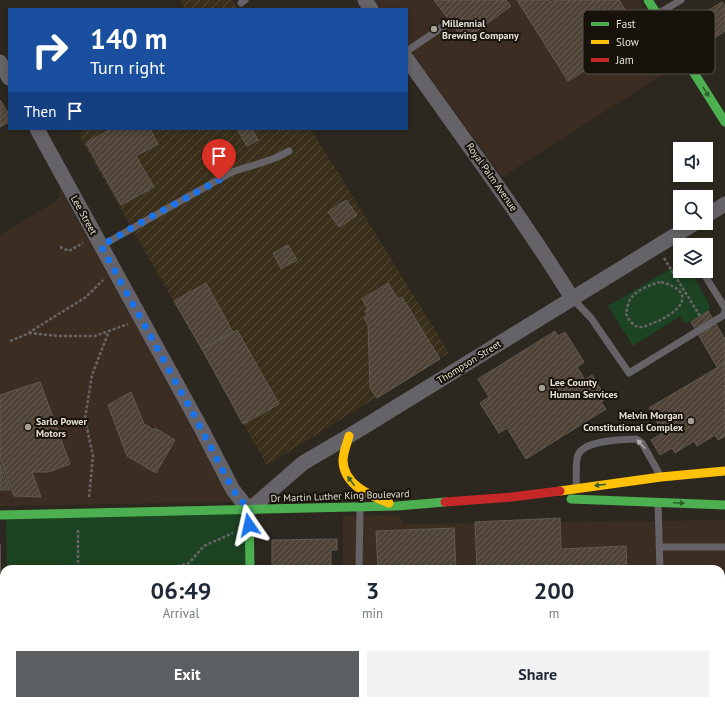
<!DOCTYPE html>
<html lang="en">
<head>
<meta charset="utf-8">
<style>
	:root { --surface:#fff; --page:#f2f2f3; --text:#1f2937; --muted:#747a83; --accent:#5b5f62 }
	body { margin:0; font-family:"PT Sans",sans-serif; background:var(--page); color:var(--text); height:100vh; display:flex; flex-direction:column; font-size:15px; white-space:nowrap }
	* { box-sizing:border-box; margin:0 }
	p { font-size:13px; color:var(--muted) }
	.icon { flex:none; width:22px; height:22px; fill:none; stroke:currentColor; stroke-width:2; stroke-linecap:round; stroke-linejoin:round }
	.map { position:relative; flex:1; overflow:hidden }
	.drawer { position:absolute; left:0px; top:565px; width:725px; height:140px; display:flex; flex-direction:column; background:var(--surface); border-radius:12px 12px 0 0; box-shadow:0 2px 6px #0003 }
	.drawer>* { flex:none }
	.guide { position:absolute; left:8px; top:8px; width:400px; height:122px; border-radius:0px; box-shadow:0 2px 6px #0003; background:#1a4fa0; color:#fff; overflow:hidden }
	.buttons { position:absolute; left:673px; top:142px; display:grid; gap:8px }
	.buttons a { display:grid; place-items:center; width:40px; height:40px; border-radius:0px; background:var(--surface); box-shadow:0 2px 6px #0003; font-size:20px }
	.pin { position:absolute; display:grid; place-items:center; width:34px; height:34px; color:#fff; margin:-41px -17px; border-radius:50% 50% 50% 0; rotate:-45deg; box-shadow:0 0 4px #0007 }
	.pin .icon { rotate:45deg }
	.me { position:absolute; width:44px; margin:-22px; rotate:349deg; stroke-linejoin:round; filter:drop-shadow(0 0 3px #0008) }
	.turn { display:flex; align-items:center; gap:14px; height:84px; padding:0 16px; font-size:18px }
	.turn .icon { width:52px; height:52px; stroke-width:2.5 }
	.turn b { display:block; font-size:28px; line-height:34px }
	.then { display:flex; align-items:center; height:38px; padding:0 16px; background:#0003; gap:8px; font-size:15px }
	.eta { display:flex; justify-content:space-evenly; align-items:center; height:68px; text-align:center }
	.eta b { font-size:24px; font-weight:800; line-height:28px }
	.action { display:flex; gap:8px; margin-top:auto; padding:8px 16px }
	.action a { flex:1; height:46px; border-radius:0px; background:var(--accent); color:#fff; font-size:16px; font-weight:800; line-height:46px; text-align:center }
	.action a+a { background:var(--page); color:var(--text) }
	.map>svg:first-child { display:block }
</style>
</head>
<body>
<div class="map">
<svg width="725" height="705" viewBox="0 0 725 705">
	<defs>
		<pattern id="industrial-furrows" width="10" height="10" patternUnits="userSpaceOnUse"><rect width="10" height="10" fill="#3a2f1a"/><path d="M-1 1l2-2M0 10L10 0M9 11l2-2" fill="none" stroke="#564d3b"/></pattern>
		<pattern id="building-hatch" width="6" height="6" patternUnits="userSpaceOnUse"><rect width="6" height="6" fill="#4e4336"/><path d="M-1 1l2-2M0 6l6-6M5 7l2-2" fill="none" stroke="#685e52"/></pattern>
	</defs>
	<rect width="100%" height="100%" fill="#2c281f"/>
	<path fill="#3c2d23" d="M375,0H638L679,64L502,177L407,45V9H381Z
		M61,190L195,434L227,495L232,502L0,506V235L56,201L59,197V191Z
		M399,515L404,524L725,520V705H344V701H721V569H343V516Z"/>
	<path fill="url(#industrial-furrows)" d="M180,0H232L238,9H185Z
		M86,129H311L449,353L267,465L78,134Z"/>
	<path fill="#1c4322" d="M680,263V271H691L708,302L710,310L685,324L680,316L633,346L608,306Z
		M249,510L250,569H7L6,515Z"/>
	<path fill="url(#building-hatch)" stroke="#605a54" d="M434,0H506L511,6L464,40Z
		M517,0H550L551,2L554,0H619L641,36L568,81Z
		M722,2L725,6V31L710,41L696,18Z
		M0,100L9,114V122L0,127Z
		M111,129H150L158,144L136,156L154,187L121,205L86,143Z
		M237,129H252L258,140L247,146Z
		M346,200L357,215L339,227L328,212Z
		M288,245L297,260L281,269L273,253Z
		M206,283L233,332L202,349L174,301Z
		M388,283L398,299L402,297L440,359L377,398L370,388L368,324L364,318L368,315L365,311L368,309L362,299Z
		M708,311L725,339V363L717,367L691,322Z
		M237,330L279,404L243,424L202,349Z
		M555,331L558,336L565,332L584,362L577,367L585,380L592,375L606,398L601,402L606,409L526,459L507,428L499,433L480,403L489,397L478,379Z
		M725,363V436L718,440L715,435L697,446L694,441L675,453L672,448L660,455L651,440L663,433L649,408Z
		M40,382L70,464L48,472H32L41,497L14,496L0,459V395Z
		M131,392L144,424L154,430L155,428L175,440L156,473L127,456L108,405Z
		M0,464L10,490H0Z
		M560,518L561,549L626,546L627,569H477L475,522Z
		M454,528L456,569H378L376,531Z
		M337,539V550H331V569H272V540Z
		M0,544L2,618H0Z
		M722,684H725V705H711L710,701H721V685H722Z
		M129,701V705H25V703Z
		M383,701H605V705H383Z"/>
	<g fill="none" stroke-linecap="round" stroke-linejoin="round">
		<path stroke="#686566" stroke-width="2.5" stroke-dasharray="3 2" stroke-linecap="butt" d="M60,247L69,251L83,243
			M664,258L700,316
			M661,282C701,293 677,314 653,323C650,324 645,327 641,327C634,328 629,320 626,314C627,309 628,302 631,298C637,290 652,284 661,282Z
			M29,333L58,336H95L128,324
			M10,341L25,335L86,297L103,280
			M89,497L93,456L85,419L92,375L109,331
			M78,530V569
			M173,569L176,567L189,563L204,546L233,533"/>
		<path stroke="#666368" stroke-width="7" d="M241,3L245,0
			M659,13L681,0
			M407,51L447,24
			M679,233L686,245
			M101,246L232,172C251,165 272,162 289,151
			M702,271L725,308
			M572,298L591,318L629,373L724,315L725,310
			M576,486C577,477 575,462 578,455C584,440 622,440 636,439L642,443L660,475
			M658,504L660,569
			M659,547H725
			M359,569L360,509
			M721,587H725
			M721,671L725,670
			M664,701V705
			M13,705L14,701
			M300,705V701
			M357,705V701"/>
		<path stroke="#666368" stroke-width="15" d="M365,0L371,9
			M407,59C463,138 521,216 572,298
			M0,62L9,78
			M37,129L202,430L233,490L249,510L303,463L349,436L695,223
			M706,216L725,204
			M0,641H4"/>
		<path stroke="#4caf50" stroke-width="9" d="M648,0L725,122
			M571,499L725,505
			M249,510L250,569
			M0,515L397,506L445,502"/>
		<path stroke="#ffc107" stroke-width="9" d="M349,436C347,444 343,452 343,461C344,485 369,495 389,503
			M560,491L661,477L725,471"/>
		<path stroke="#c62828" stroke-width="9" d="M445,502L512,497L560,491
			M252,701V705"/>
	</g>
	<defs><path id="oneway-solid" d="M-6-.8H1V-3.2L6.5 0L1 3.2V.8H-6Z"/></defs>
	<g fill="#32612e">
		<use href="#oneway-solid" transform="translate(706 92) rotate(58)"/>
		<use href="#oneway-solid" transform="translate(351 481) rotate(-127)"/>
		<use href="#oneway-solid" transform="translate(600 485) rotate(173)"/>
		<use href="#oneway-solid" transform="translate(679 503) rotate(2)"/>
	</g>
	<use fill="#b3aeaa" href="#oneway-solid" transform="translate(641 444) rotate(-132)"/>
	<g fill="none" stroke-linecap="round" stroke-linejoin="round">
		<path stroke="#1a73e8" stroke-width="7" stroke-dasharray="0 12.6" d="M219,180L147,219L101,246L195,417L233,490L249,510V525"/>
	</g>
	<g fill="#a5a096" stroke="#17130b" stroke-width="1.5">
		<circle cx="434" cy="29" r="4"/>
		<circle cx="542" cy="388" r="4"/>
		<circle cx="691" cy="421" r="4"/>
		<circle cx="28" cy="427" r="4"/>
	</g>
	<g text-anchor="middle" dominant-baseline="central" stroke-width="4" stroke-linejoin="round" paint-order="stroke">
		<g font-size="10" font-weight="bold" fill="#e6e0d6" stroke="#17130b" text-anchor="start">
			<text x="442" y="23">Millennial<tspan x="442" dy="12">Brewing Company</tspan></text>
			<text x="550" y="382">Lee County<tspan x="550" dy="12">Human Services</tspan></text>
			<text x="683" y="415" text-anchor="end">Melvin Morgan<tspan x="683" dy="12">Constitutional Complex</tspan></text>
			<text x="36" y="421">Sarlo Power<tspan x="36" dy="12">Motors</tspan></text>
		</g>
		<g font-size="10" fill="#e6e0d6" stroke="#17130b">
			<text transform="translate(492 177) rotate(55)">Royal Palm Avenue</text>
			<text transform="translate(84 215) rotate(61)">Lee Street</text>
			<text transform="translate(469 362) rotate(-32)">Thompson Street</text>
			<text transform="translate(340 496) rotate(-2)">Dr Martin Luther King Boulevard</text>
		</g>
	</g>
	<rect x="583" y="10" width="132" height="64" rx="6" fill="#17130b" stroke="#555048" stroke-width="1"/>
	<rect x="591" y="22" width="18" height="4" fill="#4caf50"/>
	<rect x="591" y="40" width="18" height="4" fill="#ffc107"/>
	<rect x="591" y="58" width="18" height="4" fill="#c62828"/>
	<g font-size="11" fill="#e6e0d6">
		<text x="616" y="28">Fast</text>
		<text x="616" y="46">Slow</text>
		<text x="616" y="64">Jam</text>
	</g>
</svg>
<div class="buttons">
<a><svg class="icon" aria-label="sound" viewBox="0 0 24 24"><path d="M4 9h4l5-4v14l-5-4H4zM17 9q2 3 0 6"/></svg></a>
<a><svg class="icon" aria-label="search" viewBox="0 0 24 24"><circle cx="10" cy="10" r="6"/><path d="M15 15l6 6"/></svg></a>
<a><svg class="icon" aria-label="layers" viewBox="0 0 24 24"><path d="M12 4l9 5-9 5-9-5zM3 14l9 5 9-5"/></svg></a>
</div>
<div class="pin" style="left:219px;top:180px;background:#d93025"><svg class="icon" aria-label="arrive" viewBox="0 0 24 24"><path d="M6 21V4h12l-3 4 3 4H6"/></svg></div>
<svg class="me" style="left:249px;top:525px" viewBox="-20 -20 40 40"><path d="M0-17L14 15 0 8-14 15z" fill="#1a73e8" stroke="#fff" stroke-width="4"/></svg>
<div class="guide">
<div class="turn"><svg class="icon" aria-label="right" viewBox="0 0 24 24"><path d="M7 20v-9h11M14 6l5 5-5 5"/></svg><div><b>140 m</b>Turn right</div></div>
<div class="then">Then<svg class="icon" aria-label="arrive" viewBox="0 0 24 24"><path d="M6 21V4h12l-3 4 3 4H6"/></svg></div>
</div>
<section class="drawer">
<div class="eta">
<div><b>06:49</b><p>Arrival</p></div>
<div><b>3</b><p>min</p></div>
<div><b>200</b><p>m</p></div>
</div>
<div class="action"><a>Exit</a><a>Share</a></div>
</section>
</div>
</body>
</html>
